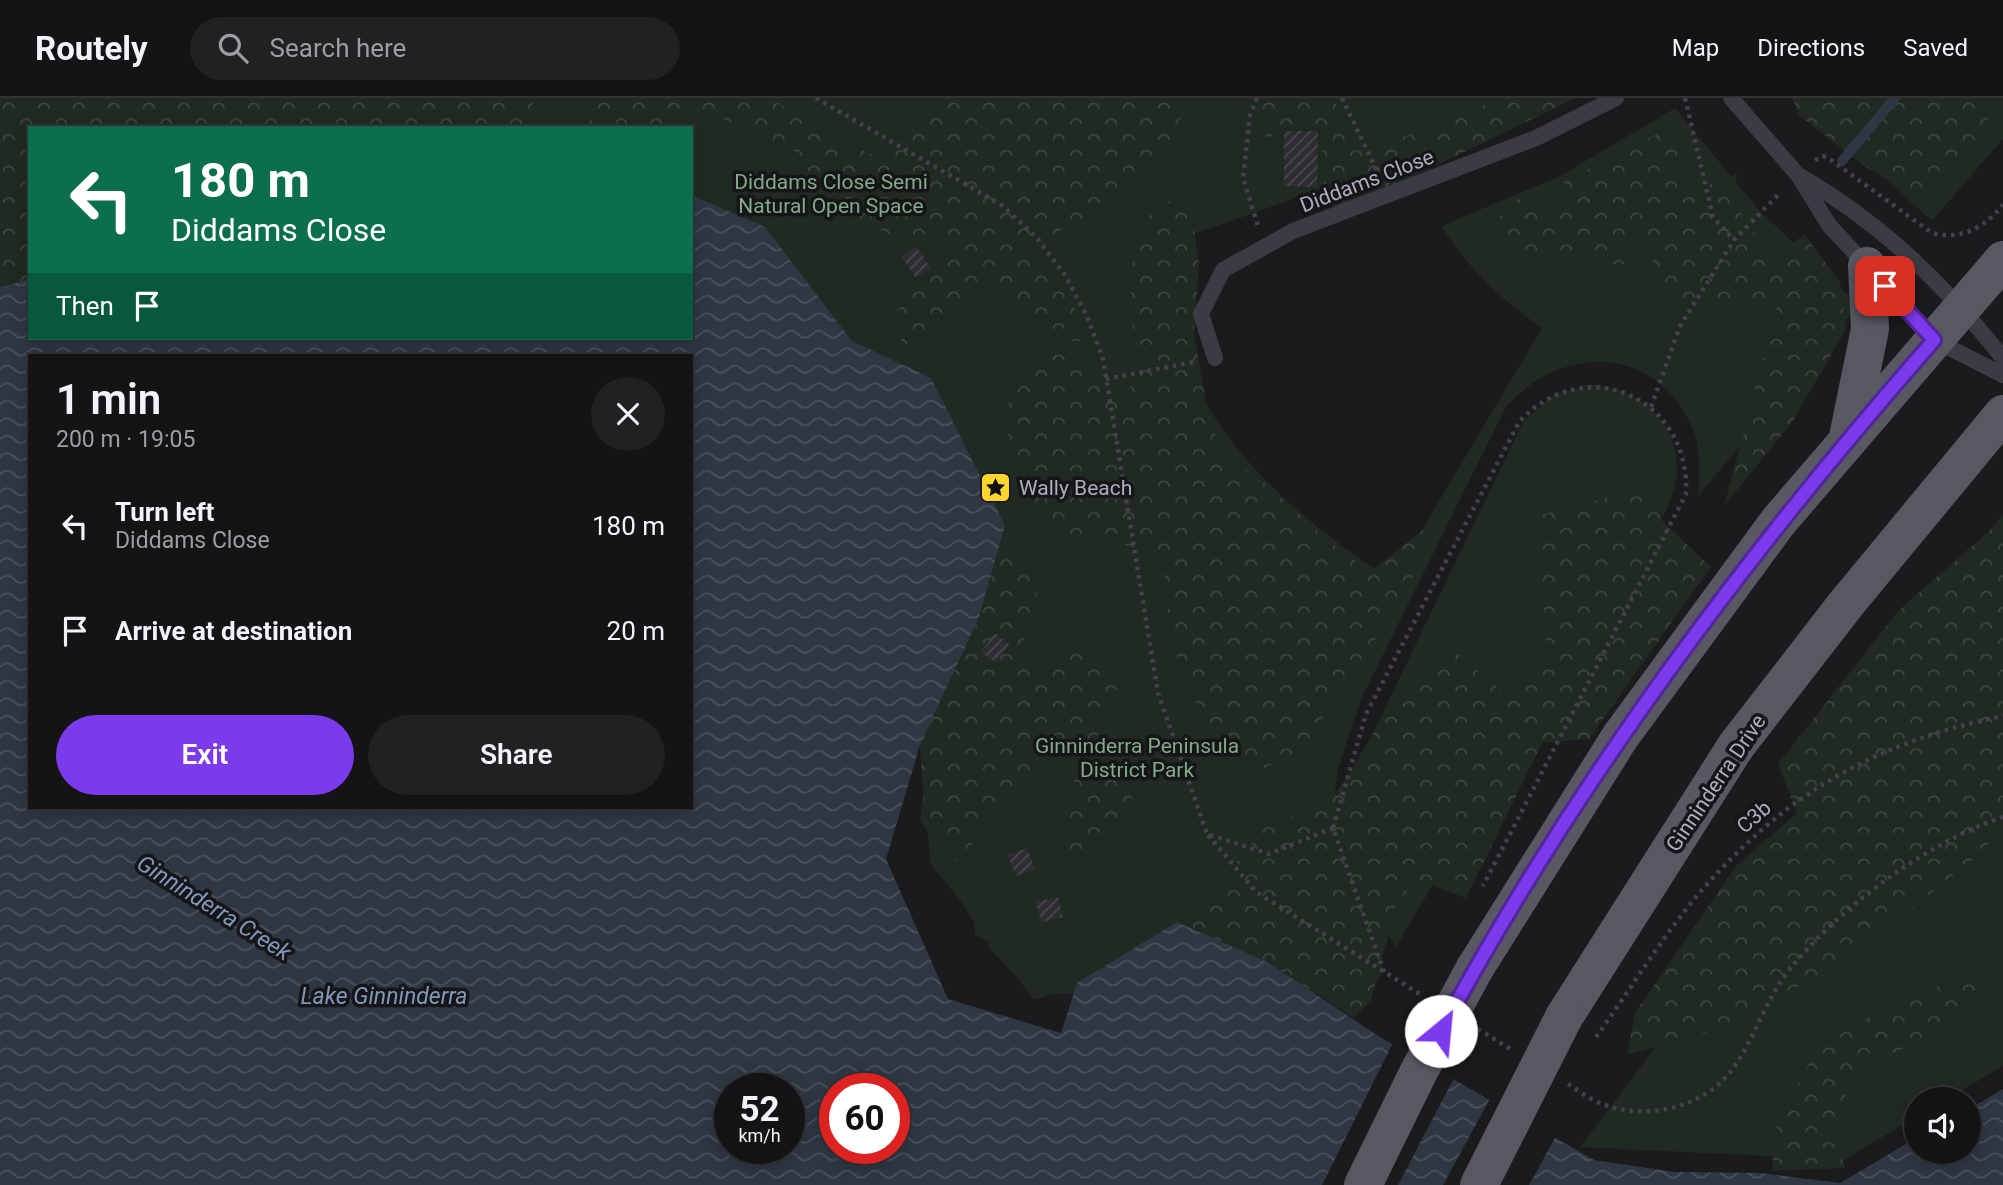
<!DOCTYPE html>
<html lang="en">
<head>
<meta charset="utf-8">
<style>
	:root { --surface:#141416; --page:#212123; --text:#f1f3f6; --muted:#9d9ea1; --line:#333335; --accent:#7c3aed }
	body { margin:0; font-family:Roboto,sans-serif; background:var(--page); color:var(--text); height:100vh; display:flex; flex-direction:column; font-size:26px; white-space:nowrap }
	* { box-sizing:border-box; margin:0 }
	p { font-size:23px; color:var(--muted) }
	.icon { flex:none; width:38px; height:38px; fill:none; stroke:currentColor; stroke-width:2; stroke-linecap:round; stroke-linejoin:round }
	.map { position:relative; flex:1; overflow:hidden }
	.sheet { position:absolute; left:28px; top:256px; width:665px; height:455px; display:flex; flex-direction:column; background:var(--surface); border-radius:0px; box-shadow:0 4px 18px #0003,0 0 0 2px var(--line) }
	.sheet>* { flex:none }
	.hud { position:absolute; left:28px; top:28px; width:665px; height:214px; border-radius:0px; box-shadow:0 4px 18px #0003,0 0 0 2px var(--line); background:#0b6e4f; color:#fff; overflow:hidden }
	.controls { position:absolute; left:1904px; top:989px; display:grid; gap:14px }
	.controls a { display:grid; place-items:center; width:77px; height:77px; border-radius:50%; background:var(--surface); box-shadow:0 4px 18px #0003,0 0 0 2px var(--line); font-size:35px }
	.speed { position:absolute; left:714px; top:975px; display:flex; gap:14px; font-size:35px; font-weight:700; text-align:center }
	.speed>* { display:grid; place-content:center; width:91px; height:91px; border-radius:50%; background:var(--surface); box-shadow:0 4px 18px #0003,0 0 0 2px var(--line); line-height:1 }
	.speed small { font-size:18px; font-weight:400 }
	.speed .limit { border:10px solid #d22; background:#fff; color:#111 }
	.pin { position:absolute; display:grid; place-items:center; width:60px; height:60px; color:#fff; margin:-30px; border-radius:14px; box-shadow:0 4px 10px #0006 }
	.me { position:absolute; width:77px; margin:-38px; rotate:28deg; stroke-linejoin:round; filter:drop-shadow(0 0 5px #0008) }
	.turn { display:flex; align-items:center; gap:24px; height:147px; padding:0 28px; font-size:32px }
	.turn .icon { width:91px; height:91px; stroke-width:2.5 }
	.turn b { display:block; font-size:49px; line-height:60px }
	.then { display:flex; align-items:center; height:66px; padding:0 28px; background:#0003; gap:14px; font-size:26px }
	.round { display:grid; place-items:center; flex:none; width:74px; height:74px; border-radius:37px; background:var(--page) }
	.head { display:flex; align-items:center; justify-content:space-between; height:119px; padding:0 28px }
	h1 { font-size:42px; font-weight:600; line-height:52px }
	.primary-button { display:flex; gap:14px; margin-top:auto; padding:14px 28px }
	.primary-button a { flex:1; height:80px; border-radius:42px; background:var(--accent); color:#fff; font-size:28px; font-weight:600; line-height:80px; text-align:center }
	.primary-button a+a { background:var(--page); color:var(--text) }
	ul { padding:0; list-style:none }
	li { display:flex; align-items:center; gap:21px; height:105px; padding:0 28px }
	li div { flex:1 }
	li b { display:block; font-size:26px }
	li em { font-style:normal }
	header { display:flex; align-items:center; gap:42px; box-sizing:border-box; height:98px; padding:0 35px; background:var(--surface); border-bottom:2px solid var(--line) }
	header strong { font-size:33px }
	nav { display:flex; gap:38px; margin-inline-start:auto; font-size:24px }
	.search { width:490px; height:63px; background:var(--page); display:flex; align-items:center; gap:18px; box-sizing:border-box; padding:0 24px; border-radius:38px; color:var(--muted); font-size:26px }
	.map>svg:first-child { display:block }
</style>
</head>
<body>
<header>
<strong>Routely</strong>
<div class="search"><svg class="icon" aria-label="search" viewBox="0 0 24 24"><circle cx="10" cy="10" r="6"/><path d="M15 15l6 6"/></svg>Search here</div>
<nav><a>Map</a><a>Directions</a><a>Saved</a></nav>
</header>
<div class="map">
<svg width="2003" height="1087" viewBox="0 0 2003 1087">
	<defs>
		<pattern id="forest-crowns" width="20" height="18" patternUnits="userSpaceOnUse" patternTransform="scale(1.75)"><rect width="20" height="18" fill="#202922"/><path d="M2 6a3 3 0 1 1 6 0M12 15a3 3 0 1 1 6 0" fill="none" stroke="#3e4640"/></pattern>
		<pattern id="water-waves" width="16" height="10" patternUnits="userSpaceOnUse" patternTransform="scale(1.75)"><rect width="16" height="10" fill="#2f3743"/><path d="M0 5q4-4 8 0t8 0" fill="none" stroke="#4a515c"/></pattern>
		<pattern id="building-hatch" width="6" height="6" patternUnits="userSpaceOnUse" patternTransform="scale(1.75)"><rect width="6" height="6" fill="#2e2d31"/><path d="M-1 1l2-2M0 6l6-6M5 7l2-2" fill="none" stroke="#4a494d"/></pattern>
	</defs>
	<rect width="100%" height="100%" fill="#1b1a1d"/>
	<path fill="#202922" d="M0,0H1548L1446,47L1137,156C1159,204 1177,257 1204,302C1248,378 1319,435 1392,482L1542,230C1495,197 1473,175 1441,128L1560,78L1675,10L1759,112L1859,207L1698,398C1699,373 1702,348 1690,325C1653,245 1556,247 1505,311L1362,599L1338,671L1330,731L1366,848L1384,871L1370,896H1054L1033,902C1021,881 1004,867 988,848L989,844L975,837L974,824L960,802L930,765L928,735L920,722L935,608L948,596L951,576L991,481L976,378L968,351L961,341L691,137V30H30L0,132Z
		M1810,0H2003V41L1932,123L1867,64Z
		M1588,287C1637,287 1681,324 1677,377C1675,401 1660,423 1649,445C1614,510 1573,571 1531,633C1484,704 1439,775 1396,849L1371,811L1361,671L1371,639L1523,324L1553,297Z
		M2003,491V968L1947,1001H1916V1019L1844,1062L1580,1049Z"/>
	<path fill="url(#forest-crowns)" d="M0,0H532L536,30H30V181L0,189Z
		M598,0H771L825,37L878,59L955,0H1196L1179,23L1160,60L1107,113L1068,127L1026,154L1073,204L1084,242L1052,246L1127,305L1136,252L1130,208L1135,129L1167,104L1190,99L1199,166L1194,234L1208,317L1222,354L1267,387L1329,443L1370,474L1423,432L1419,470L1381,534L1329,605L1311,648L1263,671L1226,654L1184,586L1169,528L1163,458L1099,439L1068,451L1032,406L1008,352L1007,308L1051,245L994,181L959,212L941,234L902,248L897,213L942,164L944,127L908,145L812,100L799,55L722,20L686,9L656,30H587Z
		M1255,0H1333L1356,53L1393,43L1483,8L1494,0H1576L1400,85L1341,108H1325L1321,26H1284L1267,44Z
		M1792,0H1999L1961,69L1919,101L1863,67L1799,17Z
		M1669,30L1680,63L1682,97L1738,76L1730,99L1770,158L1805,137L1840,184L1846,231L1793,323L1724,408L1778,205L1736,200H1664L1639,115L1623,168L1512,151L1486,132L1525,94L1554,121L1565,83Z
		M1649,389L1663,424L1711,469L1589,641L1542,645L1466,800L1415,781L1395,810L1371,902L1354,920L1267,864L1177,824L1222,783L1264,730L1333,700L1402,590L1447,547L1514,603L1547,549L1536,418Z
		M2003,416V713L1985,752L1856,855L1732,927L1627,957L1635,915L1736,768L1797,715L1778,666L1898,513L1988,434Z
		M1000,446L1042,479L1018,561L1049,581L1082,538L1121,581L1094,644L1127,681L1136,714L1094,758L1061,751L1075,678L1048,654L957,763L924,712L920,647L979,519Z
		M1971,874L1984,898L1951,928L1862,970L1847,992L1838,1039L1845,1070L1773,1073L1772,1038L1822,940Z"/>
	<path fill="url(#water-waves)" fill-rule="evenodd" d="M691,97L765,129L852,243L931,280L1005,427L979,519L920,647L886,761L948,901L1061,935L1077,885L1177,824L1267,864L1380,939L1594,1062L1675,1074L1761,1075L1840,1085L1916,1040V1054H1969V1011L2003,991V1087H0V189L30,181V240H691ZM30,257H691V709H30ZM730,990H789V1050H730ZM835,990H894V1050H835Z"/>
	<path fill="#1b1a1d" d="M1394,943L1455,978L1398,1087H1322Z
		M1491,999L1557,1036L1529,1087H1443Z"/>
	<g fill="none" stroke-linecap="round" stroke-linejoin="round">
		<path stroke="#2f3743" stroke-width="10" d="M1842,63L1895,0"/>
	</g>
	<path fill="url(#building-hatch)" d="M1284,33H1318L1317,89L1284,88Z
		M916,148L931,170L916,180L902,159Z
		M995,535L1010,547L996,565L981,554Z
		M1027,750L1035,771L1016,778L1007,757Z
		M1058,799L1063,819L1041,824L1036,804Z"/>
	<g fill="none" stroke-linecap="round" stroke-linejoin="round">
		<path stroke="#41424a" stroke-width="4.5" stroke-dasharray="3.5 5" stroke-linecap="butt" d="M816,0L1003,108L1037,140L1065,177L1087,218L1103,261L1158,595L1207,736L1269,756L1333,730
			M1257,0L1250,17L1243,80L1258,128
			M1342,0L1378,75
			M1685,0L1713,119L1734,142
			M1815,62L1823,58L1831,62L1932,135C1963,142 1983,130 2003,107
			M1106,281L1194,264
			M1651,309L1680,228L1734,142L1781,94
			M1208,737L1256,794L1423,898
			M1384,874L1333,730L1366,616L1519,324C1585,252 1691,300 1686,396L1483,788
			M1478,931L1510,951
			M1596,939C1631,891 1663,837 1702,792C1789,693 1875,645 2003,618
			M1568,986C1578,992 1589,1001 1600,1005C1644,1024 1706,1010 1734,969C1755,939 1766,901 1789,872C1839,810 1927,744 2003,719"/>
		<path stroke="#3b3b43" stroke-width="16" d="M1731,0L1798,77L1829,127L1934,242L2003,277
			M1800,78C1882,126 1944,186 2003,260
			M1215,260L1201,216L1223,172L1293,133L1536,40L1616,0"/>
		<path stroke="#575862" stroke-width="38" d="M1848,339L1870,231L1867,168
			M1475,870L1620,639L1778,424L2003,162
			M1564,919L1736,648L1846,506L2003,316"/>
		<path stroke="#575862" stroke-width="38" d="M1363,1087L1418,975L1475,870
			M1479,1087L1564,919"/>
	</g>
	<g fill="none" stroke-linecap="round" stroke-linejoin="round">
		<defs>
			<path id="route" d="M1441,933C1576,683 1747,455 1934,242L1885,188"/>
		</defs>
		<use href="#route" stroke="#51269a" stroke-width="18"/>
		<use href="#route" stroke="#7c3aed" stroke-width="12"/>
	</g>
	<defs>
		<symbol id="sight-square" viewBox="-11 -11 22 22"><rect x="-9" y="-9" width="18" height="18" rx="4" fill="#ffd431" stroke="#161518"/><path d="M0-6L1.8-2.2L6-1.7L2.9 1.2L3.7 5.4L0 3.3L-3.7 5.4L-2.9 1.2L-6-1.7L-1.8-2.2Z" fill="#111"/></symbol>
	</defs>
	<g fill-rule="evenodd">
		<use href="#sight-square" x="978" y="372" width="35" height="35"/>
	</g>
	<g text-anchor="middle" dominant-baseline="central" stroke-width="7" stroke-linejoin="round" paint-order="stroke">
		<g font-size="21" fill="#acafbe" stroke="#161518">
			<text transform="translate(1367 83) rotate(-21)">Diddams Close</text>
			<text transform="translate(1716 685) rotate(-56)">Ginninderra Drive</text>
			<text transform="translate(1754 719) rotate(-41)">C3b</text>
		</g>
		<g font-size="21" fill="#82aa89" stroke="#161518">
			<text x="831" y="84">Diddams Close Semi<tspan x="831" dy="24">Natural Open Space</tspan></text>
			<text x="1137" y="648">Ginninderra Peninsula<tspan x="1137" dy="24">District Park</tspan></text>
		</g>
		<g font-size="21" fill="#acafbe" stroke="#161518" text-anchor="start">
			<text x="1019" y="390">Wally Beach</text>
		</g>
		<g font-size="23" font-style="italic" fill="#8198bb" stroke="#161518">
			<text transform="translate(214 810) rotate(32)">Ginninderra Creek</text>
			<text x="384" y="898">Lake Ginninderra</text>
		</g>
	</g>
</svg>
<div class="controls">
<a><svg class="icon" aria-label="sound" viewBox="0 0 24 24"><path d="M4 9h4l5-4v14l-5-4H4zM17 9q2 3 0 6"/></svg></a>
</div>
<div class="speed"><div>52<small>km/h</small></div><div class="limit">60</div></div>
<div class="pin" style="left:1885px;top:188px;background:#d93025"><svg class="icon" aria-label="arrive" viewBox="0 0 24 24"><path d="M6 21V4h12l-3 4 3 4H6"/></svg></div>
<svg class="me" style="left:1441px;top:933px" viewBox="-20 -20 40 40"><circle r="19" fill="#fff"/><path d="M0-13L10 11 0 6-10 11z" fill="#7c3aed"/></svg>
<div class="hud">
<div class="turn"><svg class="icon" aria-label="left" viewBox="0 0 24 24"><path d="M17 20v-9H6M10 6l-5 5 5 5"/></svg><div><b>180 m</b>Diddams Close</div></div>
<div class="then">Then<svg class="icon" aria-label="arrive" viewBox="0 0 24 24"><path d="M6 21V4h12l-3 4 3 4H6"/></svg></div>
</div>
<section class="sheet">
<div class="head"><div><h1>1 min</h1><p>200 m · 19:05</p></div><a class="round"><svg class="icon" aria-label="close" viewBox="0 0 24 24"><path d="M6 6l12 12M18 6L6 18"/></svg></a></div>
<ul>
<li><svg class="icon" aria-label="left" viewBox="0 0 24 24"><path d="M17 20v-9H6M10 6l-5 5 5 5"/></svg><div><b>Turn left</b><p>Diddams Close</p></div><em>180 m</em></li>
<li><svg class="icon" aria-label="arrive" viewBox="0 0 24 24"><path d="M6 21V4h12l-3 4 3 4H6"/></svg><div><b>Arrive at destination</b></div><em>20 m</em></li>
</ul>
<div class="primary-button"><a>Exit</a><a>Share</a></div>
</section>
</div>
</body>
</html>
